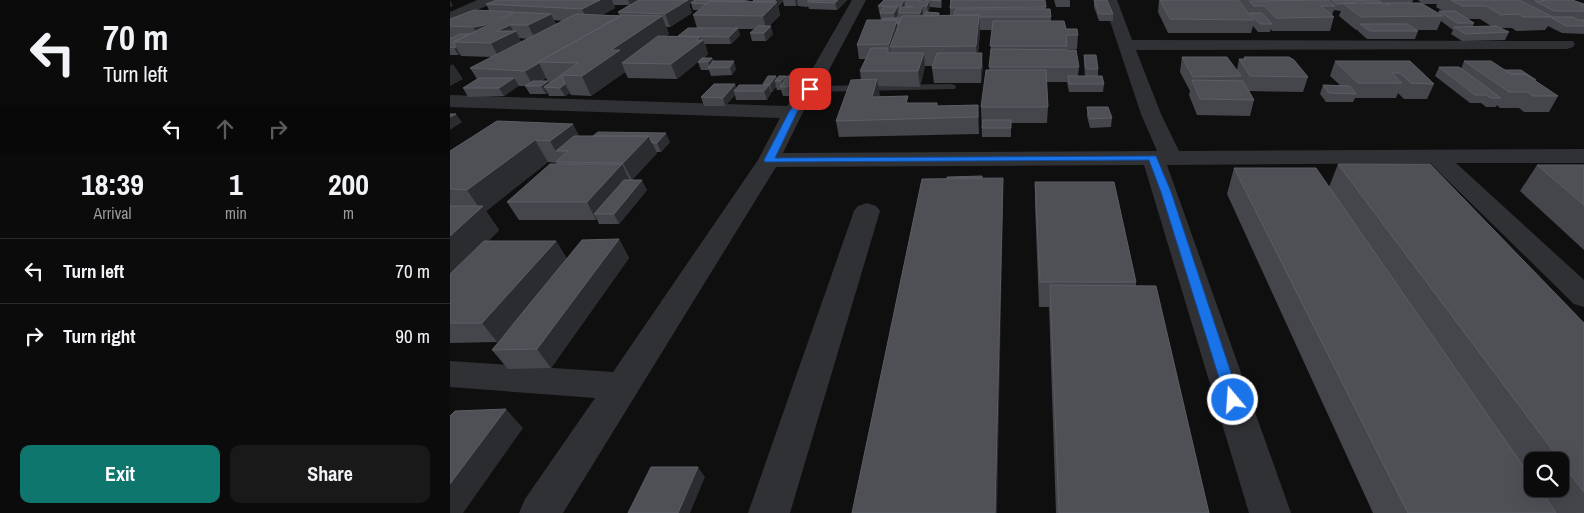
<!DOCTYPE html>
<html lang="en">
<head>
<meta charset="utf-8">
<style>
	:root { --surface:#0b0b0c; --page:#19191a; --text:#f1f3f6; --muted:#9a9b9d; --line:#2b2b2d; --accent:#0f766e }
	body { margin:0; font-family:"Archivo Narrow",sans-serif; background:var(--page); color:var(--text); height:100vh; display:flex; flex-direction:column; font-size:19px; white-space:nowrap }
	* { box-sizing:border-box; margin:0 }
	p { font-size:16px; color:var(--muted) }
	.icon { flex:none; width:28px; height:28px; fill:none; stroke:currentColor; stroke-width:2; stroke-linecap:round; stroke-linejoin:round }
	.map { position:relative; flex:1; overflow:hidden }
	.side { display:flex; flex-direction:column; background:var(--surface); width:450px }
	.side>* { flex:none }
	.top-card { background:#0b0b0c; color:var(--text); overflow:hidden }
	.fabs { position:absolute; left:1074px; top:452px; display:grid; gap:10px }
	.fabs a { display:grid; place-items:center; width:45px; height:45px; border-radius:10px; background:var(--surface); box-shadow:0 5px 20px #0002,0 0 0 1px var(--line); font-size:25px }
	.pin { position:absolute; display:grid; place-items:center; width:42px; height:42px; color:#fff; margin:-21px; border-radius:10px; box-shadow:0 2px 8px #0006 }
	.me { position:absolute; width:55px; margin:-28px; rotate:342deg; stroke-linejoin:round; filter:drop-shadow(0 0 4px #0008) }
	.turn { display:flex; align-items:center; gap:18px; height:105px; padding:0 20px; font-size:22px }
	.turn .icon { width:65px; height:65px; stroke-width:2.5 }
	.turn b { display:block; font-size:35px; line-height:42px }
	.lanes { display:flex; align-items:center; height:48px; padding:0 20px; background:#0003; justify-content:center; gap:25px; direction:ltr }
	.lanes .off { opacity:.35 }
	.eta { display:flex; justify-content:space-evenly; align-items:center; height:85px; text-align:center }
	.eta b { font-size:30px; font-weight:700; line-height:35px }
	.cta { display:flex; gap:10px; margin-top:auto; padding:10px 20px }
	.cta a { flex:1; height:58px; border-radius:10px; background:var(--accent); color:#fff; font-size:20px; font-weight:700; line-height:58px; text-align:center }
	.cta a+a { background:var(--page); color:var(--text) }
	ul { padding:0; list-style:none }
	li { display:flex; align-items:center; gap:15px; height:65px; padding:0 20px; border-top:1px solid var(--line) }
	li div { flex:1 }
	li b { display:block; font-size:19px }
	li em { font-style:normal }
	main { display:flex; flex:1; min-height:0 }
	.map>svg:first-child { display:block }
</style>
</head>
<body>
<main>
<section class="side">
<div class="top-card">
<div class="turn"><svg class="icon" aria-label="left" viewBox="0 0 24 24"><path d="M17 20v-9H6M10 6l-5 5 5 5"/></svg><div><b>70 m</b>Turn left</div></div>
<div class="lanes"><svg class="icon" aria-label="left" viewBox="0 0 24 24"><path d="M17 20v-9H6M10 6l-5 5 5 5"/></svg><svg class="icon off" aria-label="ahead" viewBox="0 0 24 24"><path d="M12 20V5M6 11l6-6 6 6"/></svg><svg class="icon off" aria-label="right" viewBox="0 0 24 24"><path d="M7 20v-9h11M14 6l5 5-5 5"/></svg></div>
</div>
<div class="eta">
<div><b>18:39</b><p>Arrival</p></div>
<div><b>1</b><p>min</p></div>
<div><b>200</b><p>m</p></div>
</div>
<ul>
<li><svg class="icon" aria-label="left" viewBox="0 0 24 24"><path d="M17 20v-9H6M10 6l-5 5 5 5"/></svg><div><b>Turn left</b></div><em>70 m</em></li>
<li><svg class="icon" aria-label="right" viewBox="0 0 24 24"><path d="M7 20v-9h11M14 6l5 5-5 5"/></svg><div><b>Turn right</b></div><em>90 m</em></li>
</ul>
<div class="cta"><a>Exit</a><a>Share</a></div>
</section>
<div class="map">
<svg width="1134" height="513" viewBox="0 0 1134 513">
	<rect width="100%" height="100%" fill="#0f0f10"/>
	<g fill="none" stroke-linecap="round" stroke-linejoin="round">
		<path fill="#303135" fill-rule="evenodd" d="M501,84L505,85L506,87L505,89L360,92L355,89L360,86Z"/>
		<path fill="#303135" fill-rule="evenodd" d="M27,0H46L44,3L0,21V12Z
			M402,0H416L369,89L353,112L333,153L707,151L691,114L653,0H667L682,40L1123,41L1125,44L1123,47L1117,49L686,50L711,114L729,151L1134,149V163H1006L1134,280V307L1124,304L980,163L717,165L841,513H799L694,165L326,167L113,513H69L75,499L145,398L0,387V361L163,372L308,160L330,118L0,107V95L337,106L352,87Z
			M417,203L426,206L430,211L340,513H298L404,211L408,206Z"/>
	</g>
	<path fill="#45464b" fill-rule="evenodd" d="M46,0H299L296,2H302L304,0H397L387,10L359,9L358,6L357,7L348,6V5L346,6H334L333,1L328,6L330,15L319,26L323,34L316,41H302L300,33L305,29H288L290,35L281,44H255L258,54L254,58H262L264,61L286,69L282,75L261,76L259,70H251L248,62L227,79L178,78L175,72L141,96L121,95L120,93L115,96H99L98,93L96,94H80L75,86H68L54,96L18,97L13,88L27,79L20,68L42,57L11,56L10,54L8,55H0V19L39,10L36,4ZM241,3L243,10H248L243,15L247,28L228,36H215L219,34L216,27H220L242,13L239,4ZM164,5H179L168,12L169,15H152L165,8ZM104,20L113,21L106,24ZM69,38L78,39L71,42ZM96,78L98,81H92Z
		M434,0H475L472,1L492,0V5L491,8L480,7L478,12L489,13L490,16L500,15V0H595L596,9L601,17V21L616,29L628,35L627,49H617V50L629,67L628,76H635L634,63V55L648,69V76L654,84L653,92H619L617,82H596L598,107L597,123H561V137H532L531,107L539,70L542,30H530L528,53L533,67L531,83H484L482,68L483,66H475L470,87L428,86L429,96L459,103H487V106L528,105L529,134L389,137L386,121L411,80L410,71L416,59H409L407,45L431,20L428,6Z
		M604,0H620V7H606Z
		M644,0L663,14V21H649L644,7Z
		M709,0H963L962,3L988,13L989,11H993L986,7L987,4H973L968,0H1122L1134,4V34L1112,33L1098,26L1095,30L1066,31L1062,28H1050L1059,32L1055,40L1012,41L1001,34L1003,30L991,21L987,30H966L968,31L965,39H917L908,31V30H906L889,16L891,11L884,10L882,15L884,17L880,31H822L821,29L820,32H808L803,26L801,33H718L708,12ZM1018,19H1030L1041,26H1023L1024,23Z
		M732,57L787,70L789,59H794V57L858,77L853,92L799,91L804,100L800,116L747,115L739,95L740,91L730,72Z
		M885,61H960L984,84L977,99H954L948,93L946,98H905L903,102H876L870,94L873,85H890L880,76Z
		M1014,61L1054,70L1085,81L1108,96L1099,112H1074L1069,108H1050L1047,105L1046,107H1036L1031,103H1020L985,76L989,67L1011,69Z
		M326,76L327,79L344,76L346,85L340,96H333L331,90H327L326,87L322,92H321V93L317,100H286L285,95L275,106H254L251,97L285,84L286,88L313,85V84Z
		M637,107L662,118L661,127L640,128L637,116Z
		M47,121L129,136L220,142L211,152H206L207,153L182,180H180L197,190L169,224H149L147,219L146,220H69L57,202L107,164V163L98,162L36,211L49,230L38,241H106L117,259L169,239L179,258L101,368L58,369L42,350L89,293L47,342L0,343V151Z
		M888,164L1134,323V513H923L777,194L784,168L879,187ZM1082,461H1110V489H1082Z
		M1087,165H1134V250L1070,191Z
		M585,182L686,282V286L759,513H606L599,307H589L585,205Z"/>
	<path fill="#2b2c2f" d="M0,0L3,6L0,7Z
		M150,0H162L165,8L138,22L132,9Z
		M178,0H189L180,5Z
		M236,0H246L239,4L242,13L220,27L215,14Z
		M326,0H333V1L328,6L330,15L316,29L313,16Z
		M345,0H347L348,5L346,6Z
		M388,0H397L387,10L385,3Z
		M454,0L455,7L452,13L451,6Z
		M479,0L480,7L478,13L477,6Z
		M491,0H492V5L491,8Z
		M472,6L473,13L471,20L470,13Z
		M447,7L448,14L445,20L444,13Z
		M64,12L71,25H60L64,32L66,31L73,45L49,58L41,43L28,35L23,27Z
		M101,14L107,27L85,39L78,25Z
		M529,15L530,33L527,65L526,46Z
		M212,16L219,34L176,63H172L175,72L141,96L132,76L161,50Z
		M447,20L448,33L440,47L441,58L439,44Z
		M321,26L323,34L316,41L314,33Z
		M288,28L290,35L281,44L279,37Z
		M250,37L252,42L253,40L258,54L227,79L221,64Z
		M6,47L10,54L8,55L4,48Z
		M474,53L475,67L470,87L468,71Z
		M532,53L533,67L531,83V68Z
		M262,58L265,66L260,68L258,62Z
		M284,61L286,69L282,75L280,67Z
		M89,63L96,78L83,86L75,71Z
		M3,64L13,79L0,86V66Z
		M326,76L327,81H325L326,87L322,92L320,84Z
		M336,76L338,84L333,87L331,81Z
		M344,76L346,85L340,96L338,87Z
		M64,78L69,86L54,96L49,88Z
		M427,79L430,95L425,112L422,97Z
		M98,81L102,87H94L98,93L96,94L91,86Z
		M115,84L120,93L115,96L110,88Z
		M285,84L287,91H284L285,95L275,106L273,98Z
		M319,85L321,93L317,100L314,91Z
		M6,114L12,122L0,130V117Z
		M123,124L134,145L118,151H106L112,162L100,141Z
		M216,133L220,142L211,152L207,143Z
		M199,136L207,153L182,180L173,163Z
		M85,140L98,162L36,211L49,230L0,278V236L30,209L17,190Z
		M172,164L180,181L144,214L147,219L146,220L137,202Z
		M553,178V205L547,513H545Z
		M192,180L197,190L169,224L164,214Z
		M169,239L179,258L101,368L87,349Z
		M106,241L117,260L47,342L32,323Z
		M56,409L73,428L13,513H0V484Z
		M248,467L255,477L240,513H228Z"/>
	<path fill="#4e5056" stroke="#5b5e64" d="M47,0H150L132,9L36,4Z
		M189,0H238L215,14L168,12Z
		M245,0H295L293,2L260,1L257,4L241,3Z
		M304,0H326L324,2H302Z
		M359,0H388L385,3L357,2Z
		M434,0H469V1H475V0H491L490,1L479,0L477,6H472L470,13H449L451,7H463L455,6L458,0H454L451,6H428Z
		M501,0H595L596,7L500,8Z
		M644,0H657L663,14H649Z
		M710,0H788L804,20L720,19Z
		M878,0L885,6H871L884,17L826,18L815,6H804L799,1Z
		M882,0H928L932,3H917L915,1H904L906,3L886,4Z
		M1001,0H1069L1103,17H1073L1068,14L1051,15L1036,6H1012Z
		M1092,0H1122L1134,4V5H1129L1134,7V11H1104L1085,1H1094Z
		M260,1L327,2L313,16L243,15Z
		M893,3H931L939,5L935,3H971L993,16L911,17Z
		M433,7H447L444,13H430Z
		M506,9H600L601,17H529V15H504Z
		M24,10L64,12L35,25L23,27L0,26V19Z
		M989,11H1005L1024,23H1007Z
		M66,12L101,14L78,25H60L47,31H66L41,43L3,42Z
		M476,12L489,13L488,16H474Z
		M800,13H812L822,24H810Z
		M126,14L171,16L88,62L89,63L75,71L20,68Z
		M172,15L212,16L161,50H170L132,76L111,75L128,63L88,62Z
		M529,15L526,46L440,47L452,16Z
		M1103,17H1123L1128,20H1134V26H1116L1102,18Z
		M433,18H451L448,24H447V20H432Z
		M417,20H447L439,44L407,45Z
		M543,21H614L616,29H627L628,35H616L617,46H540Z
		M910,24H957L968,31H920Z
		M308,26H321L314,33H300Z
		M1046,26L1059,32L1016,34L1004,27Z
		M238,28H288L279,37L228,36Z
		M10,34H20L3,42L6,47L4,48L0,47V38H2Z
		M208,36L250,37L246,40H253L221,64L172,63Z
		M421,48H438L436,53H474L468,71H410Z
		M541,49L626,50L629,67H539Z
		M487,53H532L531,68H482Z
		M634,55H646L648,69H636Z
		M732,57H777L791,76L743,77Z
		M794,57H839L844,60L858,77L800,76L789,59H796Z
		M252,58H262L258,62H248Z
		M263,61H284L280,67L258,68Z
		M885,61H960L984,84L961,83L950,73H942L952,83H908Z
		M1014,61H1041L1061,74H1075L1108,96H1083L1078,92H1059Z
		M989,67H1009L1051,98H1041L1036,95H1025Z
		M536,70H596L598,107H531Z
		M1054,70H1071L1086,80L1075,74H1061Z
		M110,76H112L115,84L110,88L94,87Z
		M318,76H326L320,84H313Z
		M329,76H336L331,81H325Z
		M337,76H344L338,87H330Z
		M618,76H652L654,84H619Z
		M29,78H64L49,88H13Z
		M427,79L422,97L458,96L456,103H487V106L528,105V117L386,121L401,80Z
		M742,80L793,81L804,100L750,99Z
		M83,81H98L91,86H75Z
		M264,84H285L273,98L251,97Z
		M289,85H319L314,91H284Z
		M873,85L900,86L906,94L879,93Z
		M637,107H658L662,118L640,119Z
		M0,114H6L0,117Z
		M533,120H561V128H532Z
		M47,121L123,124L100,141L85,140L17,190L0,189V151Z
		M148,132L216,133L207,143H202L199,136H143Z
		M124,136H199L173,163L106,162L118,151H106Z
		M100,164H172L137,202H57Z
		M888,164H980L1134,323V492Z
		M1087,165H1134V205Z
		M784,168H866L1082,479V489H1090L1106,513H958Z
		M532,176V178H497V177Z
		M553,178L545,513H402L472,179Z
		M174,180H192L164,214H144Z
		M585,182H664L686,282H590Z
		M0,206H33L0,236Z
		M169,239L87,349L42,350L132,240Z
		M34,241H106L32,323H0V274Z
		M600,285L706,286L759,513H609Z
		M56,409L0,484V416L5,411Z
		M201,467H248L228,513H178Z"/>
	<path fill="#1a73e8" stroke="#114b97" d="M357,87L363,89L347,112L325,158L706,156L721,192L790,400L788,404L783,405L778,404L776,400L711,192L699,160L315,162L314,160L339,112Z"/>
</svg>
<div class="fabs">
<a><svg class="icon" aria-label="search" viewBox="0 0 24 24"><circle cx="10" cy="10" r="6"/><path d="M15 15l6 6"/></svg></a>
</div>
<div class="pin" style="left:360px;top:89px;background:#d93025"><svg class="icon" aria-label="arrive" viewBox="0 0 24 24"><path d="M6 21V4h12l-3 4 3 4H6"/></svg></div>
<svg class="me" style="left:783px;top:400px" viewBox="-20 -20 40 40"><circle r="17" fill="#1a73e8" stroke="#fff" stroke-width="3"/><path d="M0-11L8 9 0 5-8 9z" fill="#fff"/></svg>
</div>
</main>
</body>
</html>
